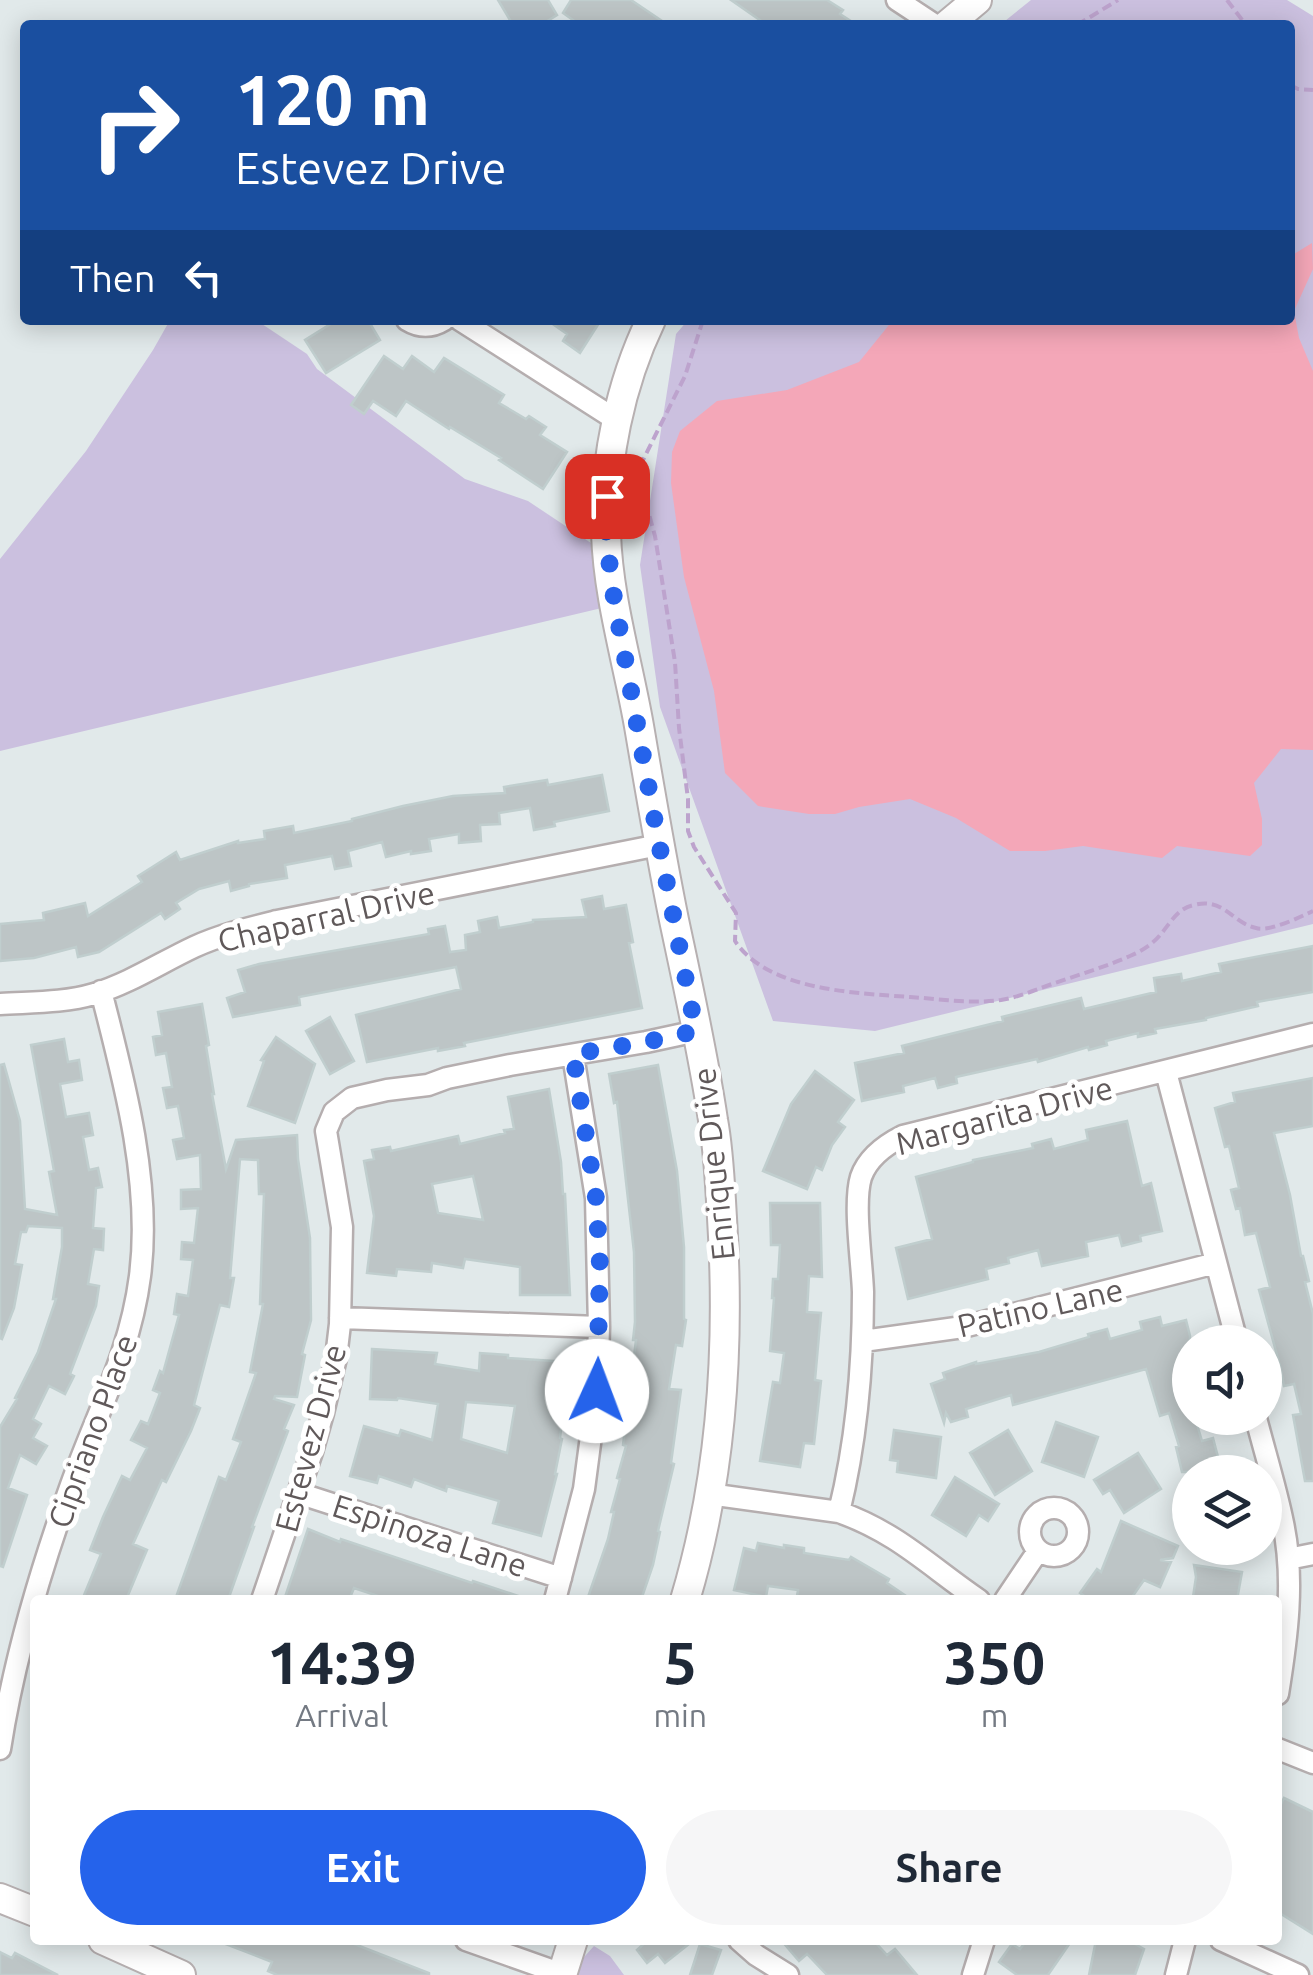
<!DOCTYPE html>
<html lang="en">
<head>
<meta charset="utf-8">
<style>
	:root { --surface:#fff; --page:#f6f6f7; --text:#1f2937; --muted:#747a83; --accent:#2563eb }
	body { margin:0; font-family:Ubuntu,sans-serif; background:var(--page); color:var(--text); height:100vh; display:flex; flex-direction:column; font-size:38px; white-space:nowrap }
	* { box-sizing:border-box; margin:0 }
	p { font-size:32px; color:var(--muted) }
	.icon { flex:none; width:55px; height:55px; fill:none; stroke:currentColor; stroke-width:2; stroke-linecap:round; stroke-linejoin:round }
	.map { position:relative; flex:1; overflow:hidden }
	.side { position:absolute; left:30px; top:1595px; width:1252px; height:350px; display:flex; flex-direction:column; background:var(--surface); border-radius:10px; box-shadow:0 5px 25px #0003 }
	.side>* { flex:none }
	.banner { position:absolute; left:20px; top:20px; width:1275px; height:305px; border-radius:10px; box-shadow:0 5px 25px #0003; background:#1a4fa0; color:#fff; overflow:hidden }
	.fabs { position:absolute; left:1172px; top:1325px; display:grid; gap:20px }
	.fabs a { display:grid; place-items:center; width:110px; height:110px; border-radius:50%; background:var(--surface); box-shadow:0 5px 25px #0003; font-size:50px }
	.pin { position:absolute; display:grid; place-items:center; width:85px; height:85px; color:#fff; margin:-42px; border-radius:20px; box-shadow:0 5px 15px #0006 }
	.me { position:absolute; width:110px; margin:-55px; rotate:2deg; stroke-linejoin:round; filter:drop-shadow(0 0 8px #0008) }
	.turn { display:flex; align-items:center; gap:35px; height:210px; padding:0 50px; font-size:45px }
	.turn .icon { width:130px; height:130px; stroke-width:2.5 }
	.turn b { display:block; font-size:70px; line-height:85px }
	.then { display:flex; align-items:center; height:95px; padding:0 50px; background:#0003; gap:20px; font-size:38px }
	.eta { display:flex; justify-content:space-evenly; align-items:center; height:170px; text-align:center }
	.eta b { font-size:60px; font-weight:700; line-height:70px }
	.action { display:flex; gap:20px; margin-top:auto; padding:20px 50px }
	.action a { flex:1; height:115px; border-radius:60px; background:var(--accent); color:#fff; font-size:40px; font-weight:700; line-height:115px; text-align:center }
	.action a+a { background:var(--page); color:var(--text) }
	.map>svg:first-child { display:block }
</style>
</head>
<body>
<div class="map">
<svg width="1313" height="1975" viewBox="0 0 1313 1975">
	<rect width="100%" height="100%" fill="#e1e9ea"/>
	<path fill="#cbc0df" d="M1031,0H1287L1313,16V924L875,1031L773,1021L660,707L640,565L676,334L688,320H1290V25H1000Z
		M170,320H256L307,354L317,369L465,479L528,501L597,547L606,607L0,751V559L86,451L153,350Z
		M594,1946L610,1956L624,1975H573L576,1966Z"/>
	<path fill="#f4a7b8" d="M1312,243L1313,269L1294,311L1299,338L1313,371V750L1281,749L1254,783L1262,819V845L1250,856L1177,846L1162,858L1083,846L1045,851H1010L956,818L910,799L859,807L835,814H809L758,806L725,773L714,691L684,577L671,483L672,452L680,431L717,401L787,390L859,362L893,320H1290V252L1294,254Z"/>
	<path fill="#bdc5c6" stroke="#c0cece" stroke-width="2.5" fill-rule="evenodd" d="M498,0H548L557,15L541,25H513Z
		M571,0H631L668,25H580L563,13Z
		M731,0H827L843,10L840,14L857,25H767Z
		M337,320H368L380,340L326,373L305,340Z
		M547,320H601L580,353L563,341L567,334Z
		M384,356L403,369L412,356L434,372L444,358L504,395L499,403L526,419L529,416L546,427L540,435L567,452L543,489L499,460L501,458L450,427L449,429L406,401L396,416L373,401L364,414L351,405Z
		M602,775L609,811L554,822L555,826L534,830L530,808L499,813L500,824L480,825L481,841L459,843V834L429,839L431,851L411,854V851L386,857L382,842L348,851L351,866L335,869L332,856L285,865L287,878L249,884V886L231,891L229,881L199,889L176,903L180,909L165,919L161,913L99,952L78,957L76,947L34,958L0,961V924L44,920L43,913L85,903L88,916L142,882L138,876L176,852L180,860L238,841V843L265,839L264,831L293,826L294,833L352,821V819L403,806L453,796L505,793L504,787L547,780L548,785Z
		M602,896L604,909L626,905L633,942L629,943L642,1008L464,1043L465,1046L438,1051V1048L367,1062L356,1015L461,989L456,967L299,997L300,1005L233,1017L227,998L245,992L238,970L259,964L429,934L428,929L445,926L450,952L466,950L465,935L480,932L478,921L497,917L499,928L533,922V920L586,917L582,900Z
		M1313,946V992L1257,1002L1258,1006L1206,1018V1020L1155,1029L1156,1033L1138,1037V1033L1106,1041L1107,1045L1089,1050L1088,1047L1038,1062L1037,1059L956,1077L957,1083L938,1088L935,1078L903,1086L904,1092L862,1101L855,1063L904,1053L902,1046L1003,1021L1002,1017L1081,998L1084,1009L1156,992L1154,978L1181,974L1182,981L1221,972L1219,964Z
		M202,1004L209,1045L206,1046L214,1094H212L226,1169L236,1140L297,1135L298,1159L310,1238L311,1320L302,1354L305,1355L297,1397L275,1396L274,1399L294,1405L284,1429L288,1431L252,1527H254L228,1600H175L219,1477L226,1480L241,1442L233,1439L256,1373L250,1372L263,1304H260L264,1194H259L258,1160L240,1159L230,1278H234L229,1307L220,1305L194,1405L200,1408L191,1431L166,1482L162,1480L133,1544L147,1550L126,1600H82L101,1554L90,1550L103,1517L122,1476L130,1480L147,1448L131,1440L141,1421L148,1424L160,1393L153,1390L160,1371L163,1373L179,1315L174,1314L177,1294L188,1296L193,1260L181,1259L182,1242L194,1243L198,1208L181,1209V1190L201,1189L200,1155L177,1159L173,1140L184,1138L178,1106L167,1108L163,1088L172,1087L166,1053L156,1055L153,1037L162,1035L158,1012Z
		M330,1017L354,1061L330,1074L306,1031Z
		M276,1037L315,1064L295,1123L248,1106L264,1061L261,1060Z
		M64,1039L68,1062L79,1060L82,1080L60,1084L66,1117L89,1113L93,1135L83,1137L89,1170L98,1168L102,1187L96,1188L93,1228L104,1229L103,1250L94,1249L88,1284L99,1286L96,1306L70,1374L74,1376L65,1394L49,1386L33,1419L41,1424L33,1438L47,1446L36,1464L20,1455L8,1488L27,1495L3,1567L0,1566V1427L17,1399L15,1398L38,1352L56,1299H53L62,1247V1228L28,1226L26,1232H21L15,1264L22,1265L14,1308L2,1339L0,1338V1065L4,1064L20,1121L25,1209L57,1215L49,1172L54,1171L31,1045Z
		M658,1065L677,1171L684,1247V1319L686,1320L682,1346L676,1345L669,1389L681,1390L671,1463L674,1464L658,1531L660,1532L653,1565L641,1600H587L608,1539L614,1512H611L620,1479L617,1478L626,1446L623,1445L636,1340H633L635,1322L634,1252L617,1102L614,1103L609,1074Z
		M815,1071L854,1100L838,1122L845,1127L832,1145L822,1170L816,1167L807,1189L763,1171L791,1104Z
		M1313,1078V1126L1274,1133L1290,1195L1301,1256H1303L1309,1281L1305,1282L1313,1314V1481H1305L1293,1415L1301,1414L1294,1384L1284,1386L1280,1366L1259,1290L1270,1287L1256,1233L1245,1235L1240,1208L1236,1209L1231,1190L1239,1188L1229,1146L1225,1147L1215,1108L1235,1102L1233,1093Z
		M549,1089L561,1162L563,1194H565L570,1295H520V1267L465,1259L463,1268L432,1263L431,1272L397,1269L396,1276L367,1273L374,1216L364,1161L374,1159L372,1150L390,1147L391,1151L458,1136L460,1144L505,1133L504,1130L514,1129L508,1097ZM473,1176L483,1220L438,1213L432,1184Z
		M1127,1121L1142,1186L1151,1183L1162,1231L1140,1236L1141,1241L1122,1246L1119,1235L1086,1242L1088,1256L1042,1266L1038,1250L1008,1258L1009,1263L986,1269L988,1279L908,1299L896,1248L932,1239L916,1177L973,1162V1160L1033,1148L1032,1144L1051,1139L1054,1149L1088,1140L1086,1130Z
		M770,1203H820L822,1277L809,1276L807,1312L821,1313L815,1380L821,1381L814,1444L804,1443L800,1467L760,1461L773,1382L780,1383L784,1353L770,1351L774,1298H772L773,1279H778L780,1245H771Z
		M1160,1317L1162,1326L1186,1320L1190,1336V1418H1195L1202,1441L1213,1438L1222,1472H1182L1176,1447L1179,1446L1169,1413L1160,1416L1146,1369L1013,1405L1011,1395L966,1409L968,1417L951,1422L946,1413L944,1423L931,1384L945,1379L943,1373L976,1362V1364L1039,1352L1089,1337L1088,1334L1107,1329L1110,1339L1142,1330L1140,1322Z
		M372,1349L437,1353L435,1364L479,1371L480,1353L508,1355V1358L569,1362L560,1438L562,1439L555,1474H557L541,1536L493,1523L499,1501L447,1486L446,1491L414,1479L411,1487L379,1476L377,1483L350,1476L364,1426L399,1436L401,1430L432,1440L438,1404L398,1398L397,1400L370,1399ZM466,1402L515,1406L507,1453L461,1439Z
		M1056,1422L1098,1437L1084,1477L1042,1462Z
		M894,1430L941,1437L936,1478L897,1472L898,1461L890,1460Z
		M1008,1430L1032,1471L995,1495L970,1453Z
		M1138,1453L1161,1489L1124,1513L1110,1490L1103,1494L1094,1480Z
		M955,1477L999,1504L988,1521L979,1515L966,1536L932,1515Z
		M1121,1521L1178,1546L1173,1558L1160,1560L1171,1562L1160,1587L1144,1580L1130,1600H1090L1080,1593L1097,1569L1101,1572Z
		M308,1529L340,1542L341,1539L472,1583L473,1581L521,1597V1600H390L354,1588L349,1600H284Z
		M758,1543L784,1548V1545L804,1548V1553L849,1560L851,1557L889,1579L887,1583L912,1600H825L797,1596L798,1590L768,1586L766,1597L734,1590L744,1548L756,1551Z
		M1194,1565L1242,1572L1237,1600H1198L1199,1597H1193L1196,1577Z
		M1284,1798L1313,1812V1934L1278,1912V1810Z
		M344,1940L429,1973V1975H277L268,1971L272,1962L218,1941Z
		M648,1940H694L665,1963L658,1954L647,1963L637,1950Z
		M781,1940H873L887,1955L895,1949L917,1975H827L807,1954L799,1961Z
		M1027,1940H1072L1048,1975H1017L999,1962L1012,1944L1020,1949Z
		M1096,1940H1137L1135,1944L1144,1949L1135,1975H1089Z
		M700,1944L721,1950L712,1975H690Z
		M0,1952L12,1958L15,1953L58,1975H0Z"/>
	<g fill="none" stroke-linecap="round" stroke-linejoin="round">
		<defs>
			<path id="street" d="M897,0L935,25
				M407,320C420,328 431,328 444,320
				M460,320L618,421
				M0,1004C31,1002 64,1003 94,994C130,983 160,963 194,947C220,935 249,928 277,921L659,845
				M1166,1072L1237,1342
				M340,1318L599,1327
				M863,1341L963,1327L1216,1263
				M1256,1418C1265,1453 1276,1488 1283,1523C1295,1580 1287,1638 1278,1694
				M298,1493L561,1578
				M709,1494L839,1512C898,1533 929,1566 979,1600
				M1030 1532a24 24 0 1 1 48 0a24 24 0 1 1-48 0Z
				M839,1512C857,1439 863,1366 863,1292C862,1262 853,1203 861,1177C868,1157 885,1145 903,1136L1313,1034
				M1288,1559L1313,1554
				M262,1600L312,1452L323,1413L336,1358L340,1324L342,1227L326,1131L334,1112L352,1098L387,1090L428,1085L447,1078L510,1065L646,1042L697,1031
				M555,1600L584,1489L597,1391L599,1327L596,1198L573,1055
				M1005,1600L1038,1551
				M0,1749C14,1658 40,1571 71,1485C97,1412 130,1354 140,1276C152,1184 124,1080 101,991
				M1278,1749L1313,1763
				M466,1940L562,1974
				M739,1940L756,1955L788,1975
				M1221,1940L1298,1975
				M973,1975L984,1940
				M1176,1975L1185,1940"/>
			<path id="secondary" d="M947,25L977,0
				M651,320C620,384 604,462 606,533C608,598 628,663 639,726C650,791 661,856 674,920C688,986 703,1053 713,1120C719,1152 720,1186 722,1218C730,1345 722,1477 685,1600
				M0,1898L35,1912
				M103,1940L181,1975
				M562,1975L573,1940"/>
		</defs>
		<use href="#street" stroke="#b5aeaf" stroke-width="25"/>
		<use href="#secondary" stroke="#b7b0b1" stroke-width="32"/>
		<path stroke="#bda3cd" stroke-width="4" stroke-dasharray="10 5" stroke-linecap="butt" d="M1227,0L1246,25
			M1077,25L1118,0
			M1290,85L1298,89L1313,90
			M703,320L685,376L643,460L642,489L655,536L675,662L679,728L688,799V831L694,847L736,913L735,941C768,991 857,993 910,997C940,999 971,1004 1001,1000C1019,997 1035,990 1052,984C1078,975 1105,967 1130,956C1142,951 1153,944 1161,934C1171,922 1178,908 1194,905C1224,897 1232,923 1256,928C1270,932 1300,917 1313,911"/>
		<use href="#street" stroke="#fff" stroke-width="20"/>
		<use href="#secondary" stroke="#fff" stroke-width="28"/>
	</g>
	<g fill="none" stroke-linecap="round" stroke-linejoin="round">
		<path stroke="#2563eb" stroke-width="18" stroke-dasharray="0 32.4" d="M597,1391L600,1265L596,1198L573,1054L646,1042L696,1031L657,833L614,598L606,536L607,496"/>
	</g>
	<g text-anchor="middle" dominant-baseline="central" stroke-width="10" stroke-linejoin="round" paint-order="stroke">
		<g font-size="32" fill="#60595a" stroke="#fff">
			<text transform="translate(326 916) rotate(-13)">Chaparral Drive</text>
			<text transform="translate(1004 1115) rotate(-15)">Margarita Drive</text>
			<text transform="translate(713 1164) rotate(-96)">Enrique Drive</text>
			<text transform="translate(1040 1307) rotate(-13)">Patino Lane</text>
			<text transform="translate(92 1431) rotate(-70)">Cipriano Place</text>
			<text transform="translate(310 1438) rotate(-75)">Estevez Drive</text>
			<text transform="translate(430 1535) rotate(18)">Espinoza Lane</text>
		</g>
	</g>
</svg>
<div class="fabs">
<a><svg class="icon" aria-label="sound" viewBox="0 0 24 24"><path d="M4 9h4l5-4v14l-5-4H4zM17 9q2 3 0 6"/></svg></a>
<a><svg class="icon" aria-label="layers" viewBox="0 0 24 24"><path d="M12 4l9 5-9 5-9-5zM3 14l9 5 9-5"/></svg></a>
</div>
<div class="pin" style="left:607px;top:496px;background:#d93025"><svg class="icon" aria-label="arrive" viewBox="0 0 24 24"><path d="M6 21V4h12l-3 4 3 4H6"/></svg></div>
<svg class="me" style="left:597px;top:1391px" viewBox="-20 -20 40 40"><circle r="19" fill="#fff"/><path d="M0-13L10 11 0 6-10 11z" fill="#2563eb"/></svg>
<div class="banner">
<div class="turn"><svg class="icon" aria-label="right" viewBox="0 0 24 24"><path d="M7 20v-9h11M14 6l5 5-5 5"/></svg><div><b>120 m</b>Estevez Drive</div></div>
<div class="then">Then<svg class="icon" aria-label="left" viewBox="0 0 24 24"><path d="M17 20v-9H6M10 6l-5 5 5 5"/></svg></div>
</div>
<section class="side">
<div class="eta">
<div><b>14:39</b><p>Arrival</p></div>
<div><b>5</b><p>min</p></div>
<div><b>350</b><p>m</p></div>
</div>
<div class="action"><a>Exit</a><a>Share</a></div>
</section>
</div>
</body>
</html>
